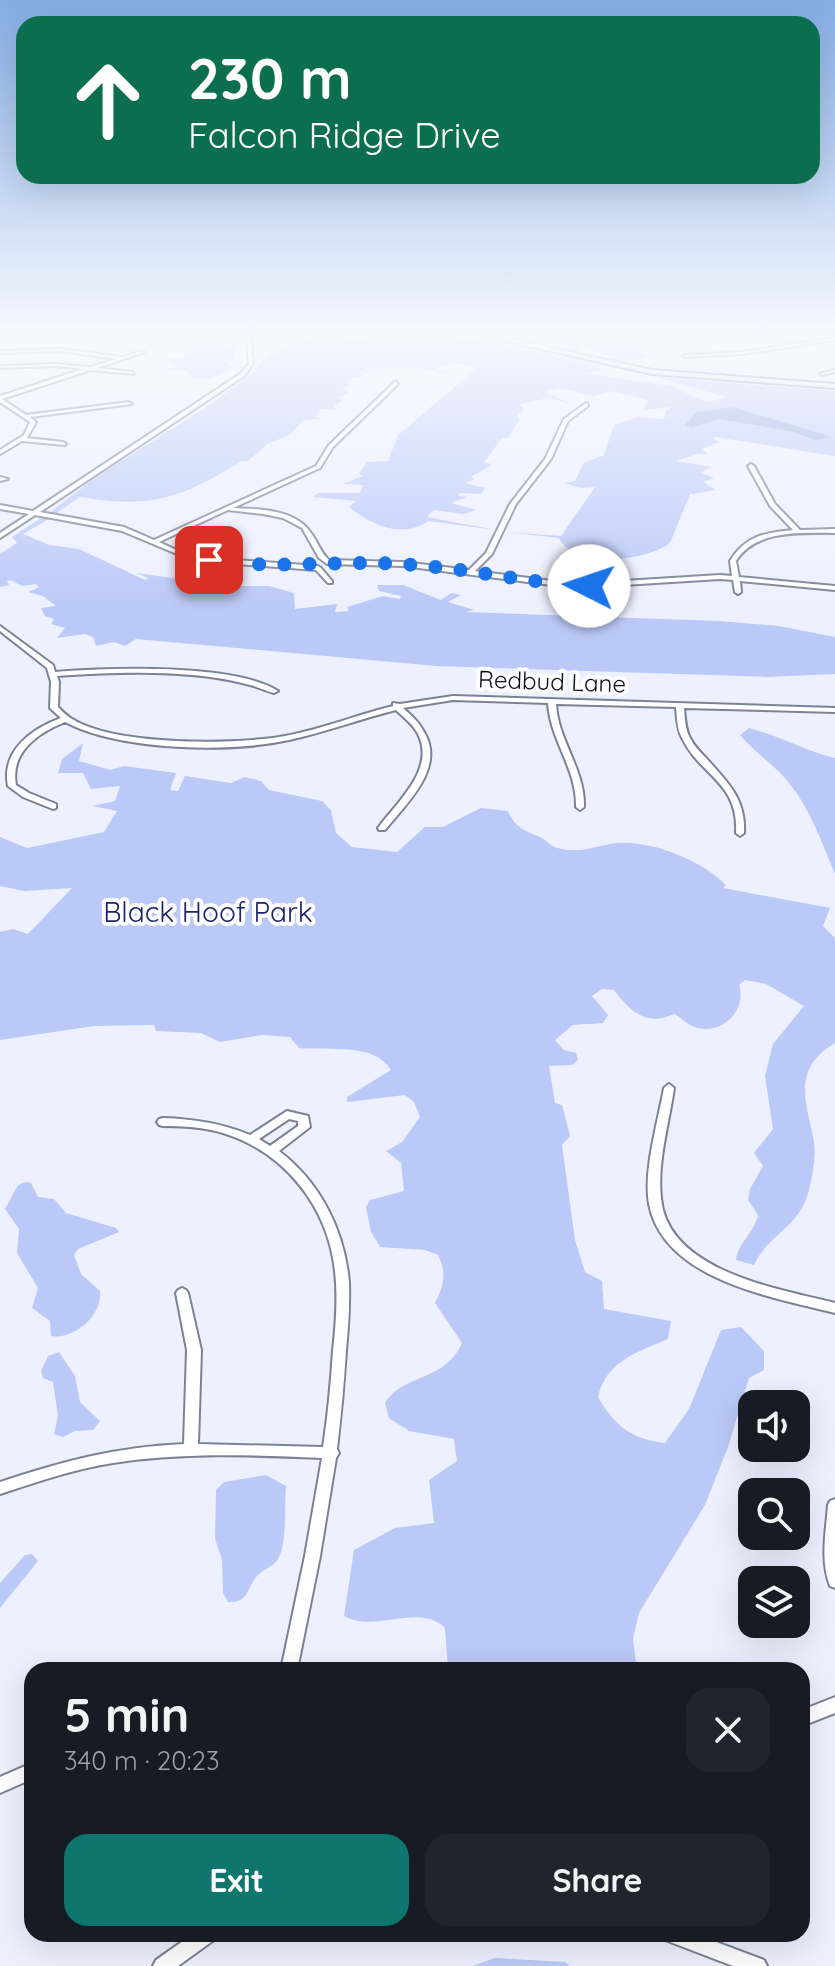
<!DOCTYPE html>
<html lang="en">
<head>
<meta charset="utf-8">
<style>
	:root { --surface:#171b24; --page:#20242c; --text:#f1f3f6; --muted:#9ea1a6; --accent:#0f766e }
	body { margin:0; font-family:Quicksand,sans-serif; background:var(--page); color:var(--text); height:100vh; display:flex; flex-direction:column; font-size:30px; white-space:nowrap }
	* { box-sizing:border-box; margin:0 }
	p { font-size:26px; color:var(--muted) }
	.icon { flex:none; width:44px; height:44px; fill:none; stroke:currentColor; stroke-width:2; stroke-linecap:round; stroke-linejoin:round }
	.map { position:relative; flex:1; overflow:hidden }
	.details { position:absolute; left:24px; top:1662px; width:786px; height:280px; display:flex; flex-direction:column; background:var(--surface); border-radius:24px; box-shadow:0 8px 32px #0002 }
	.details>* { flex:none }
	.hud { position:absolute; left:16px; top:16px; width:804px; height:168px; border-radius:24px; box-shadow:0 8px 32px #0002; background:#0b6e4f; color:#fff; overflow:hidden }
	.controls { position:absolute; left:738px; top:1390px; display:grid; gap:16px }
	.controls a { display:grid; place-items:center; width:72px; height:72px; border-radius:16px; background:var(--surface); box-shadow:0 8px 32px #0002; font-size:40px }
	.pin { position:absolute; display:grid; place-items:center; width:68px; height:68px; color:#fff; margin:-34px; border-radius:16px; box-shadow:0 4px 12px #0006 }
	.me { position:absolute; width:88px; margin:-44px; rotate:274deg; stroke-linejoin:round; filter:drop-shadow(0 0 6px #0008) }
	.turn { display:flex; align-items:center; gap:28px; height:168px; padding:0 40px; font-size:36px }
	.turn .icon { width:104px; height:104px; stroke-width:2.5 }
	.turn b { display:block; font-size:56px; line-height:68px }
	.round { display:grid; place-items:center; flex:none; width:84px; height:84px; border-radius:24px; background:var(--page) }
	.summary { display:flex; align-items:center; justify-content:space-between; height:136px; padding:0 40px }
	h1 { font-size:48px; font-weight:800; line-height:60px }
	.action { display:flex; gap:16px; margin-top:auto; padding:16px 40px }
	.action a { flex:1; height:92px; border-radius:24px; background:var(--accent); color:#fff; font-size:32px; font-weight:800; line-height:92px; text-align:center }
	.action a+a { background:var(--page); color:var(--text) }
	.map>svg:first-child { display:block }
</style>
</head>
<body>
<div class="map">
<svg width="835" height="1966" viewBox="0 0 835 1966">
	<rect width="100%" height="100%" fill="#edf1ff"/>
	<path fill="#bbc9f8" d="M0,332H163L166,335L108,342L73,343L55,338L0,343Z
		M177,332L228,335L222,346L235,345V359L228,363L233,368C220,375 209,381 193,379L186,370L167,369L179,367L166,358C181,360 186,359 192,345L173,336Z
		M380,332C455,332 532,348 604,369L585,373L671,386L707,402L727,397L655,377L835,391V456L715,437L713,439L719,442L702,449L707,454H696L677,461L711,467L700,473L714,478L703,482L716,490L690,494L670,543C646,561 575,570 559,538L505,532L561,536L595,487L581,488L565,483L575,481L584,463L604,455L614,425L638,417L664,419L666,411L673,407L644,410L648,400L612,391L593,396L559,388L545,392L569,403L548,398L519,404L524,409L517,415L519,420L508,438H502L484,462L491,464C488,469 475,474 471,477L475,479L465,483L485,488L481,494L460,493L458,496L467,497L451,503L476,510L464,514L434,510L427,517L496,530L429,521C400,539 372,525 349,507L356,501L313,497L318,493H360L363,485L342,484L363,476L359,473L367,462L388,461L398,435L476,369C465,361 445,363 435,370L452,373C442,374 436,370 427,369C407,367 382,367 364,369L370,373L358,372L363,376L348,378L351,380L346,383L353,384L342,388L349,392L339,398L343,401L333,406L337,410L321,409L315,417L319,419L303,420L290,435L267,444L247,462L242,461C181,498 152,509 80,497L55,514L49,513L96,477L205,408L254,372L262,361L297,339L331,336L380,343L391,340Z
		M501,332H766L716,344L674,343L640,349L647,357C637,358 621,363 612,359C598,352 598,349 580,346L579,352Z
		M41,518L49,519L23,534L49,545L79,549L145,580L148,578L136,573L194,581L200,590L218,593L226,587L237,586H269L294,593L295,609L337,604L335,612L349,611L347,607L383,596L400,599L401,596L379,591L377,585H403L441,600L451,593L461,595L448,602L474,610L465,612L719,621L779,626L835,637V674L768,677L436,666L136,639L125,646L114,642L96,646L93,637L85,634L57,638L65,628L51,624L54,619L45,616L41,608L56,606L43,596L28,592L39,587L36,584L22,586L10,580L7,581L9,585L0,587V554L17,543L12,537Z
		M749,728C780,736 805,751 835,758V874C822,843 811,811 790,784C776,766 755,753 740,735Z
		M83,743L79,761L111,770L124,766L176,773L170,790L178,791L185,776L231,783L245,777L261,781L269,790L322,801L331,810L336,833L352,847L397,852L425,827H443L481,808L508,811C515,828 524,830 540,837C546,839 549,845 555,847C577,855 595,846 616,843C651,840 702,860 726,885L723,888L830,908L823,926L835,938V1043C790,1070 807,1103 814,1142C816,1155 813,1173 810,1186C801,1229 770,1231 754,1265L736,1260C738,1243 754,1233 758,1215L748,1200L750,1189L763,1166L754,1153L773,1129L765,1076L773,1044L804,1006L766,984L745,980L739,985C748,1013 717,1039 690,1025C684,1022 681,1017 674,1014C646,1027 630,1011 614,990L602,989L592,996L608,1015L603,1023L573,1025L555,1040L564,1050L576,1053L578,1060L572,1065L549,1066L555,1103L562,1105L570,1136L562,1145L575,1240L585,1272L602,1281L604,1309L671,1321L668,1339C638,1352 606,1361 598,1397C615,1426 631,1439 665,1443L689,1409L721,1330L741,1327L764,1351V1370L749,1378L728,1447L705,1505L639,1613L633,1639L637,1670H448L445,1628C418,1602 375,1634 344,1616L354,1550L395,1528L434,1523L429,1480L457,1461L454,1439L409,1431L389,1418L385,1403C404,1373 445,1382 462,1343L435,1303C444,1285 447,1273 438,1255L425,1250L380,1247L371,1232L366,1207L370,1200L404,1191L401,1163L386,1151L402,1142L420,1117L414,1102L405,1095L347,1102V1097L391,1070C375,1042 327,1051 299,1048L290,1037L262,1035L220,1042L201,1033L156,1031L154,1025L94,1026L0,1040V932L13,929L28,934L72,888L24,891L0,886V837L27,848L104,832L117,811L93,806L115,801L120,786L91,789L83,773H58L62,759Z
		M25,1182L31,1183L38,1197L54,1199L66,1213L116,1228L119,1232L78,1249L74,1255L81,1274L100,1291C103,1314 75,1340 51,1336L50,1321L32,1308L38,1288L17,1253L19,1229L5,1209L18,1185Z
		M59,1352L75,1376L80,1402L100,1421L93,1430L75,1431L63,1437L54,1434L58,1416L53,1382L43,1378L41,1371L48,1356Z
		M266,1475L286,1486C284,1507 288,1543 277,1561C272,1567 262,1570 257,1576C246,1589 249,1603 228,1602L223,1593L222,1559L215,1539L216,1490L224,1482Z
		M32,1554L38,1561L0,1608V1583L25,1555Z
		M495,1958L565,1962L570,1966H472Z"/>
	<path fill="#90a1df" d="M733,407L832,437L814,440L794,432L719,419L692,427L685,425L696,412Z"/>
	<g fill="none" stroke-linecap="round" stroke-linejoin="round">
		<defs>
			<path id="street" d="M246,332H250L253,364L244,376L40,512L124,527L154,540L316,466L329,445L396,381L398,384L333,447L320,468L233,508C259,509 295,509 311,533C318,542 320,552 329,560L403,562L469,570L486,553L510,504L545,459L564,419L586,403L588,404V406L568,421L551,459L516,504L492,554L475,571L575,584L720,575L732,576L730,561C746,535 765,533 793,530L770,506L748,466L751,464L754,466L775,504L800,530L835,529V533C802,533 756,529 736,561L739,577L835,586V590L740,581L741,592L738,594L735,592L733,580L720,579L575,588L403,566L327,564L319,558L302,528L283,518L263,514L228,510L159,542L181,552L209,558L318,566L321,568L332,581V583H328L316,570L209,562L177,554L122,531L35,515L0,538V533L29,514L0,509V505L33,511L240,374L249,364Z
				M304,332H323L300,335L298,334Z
				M835,338V340L742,354L685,357L683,356L685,355L742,352Z
				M61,349L122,357L142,351L144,352L98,368L132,372L134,374L91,370L2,399L26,415L129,402L132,404L30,417L36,422L27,438L63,442L66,444L65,445L22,441L0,454V450L24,435L30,422L0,402V396L83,369L56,366L0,368V366L56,364L90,367L116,359L61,351L0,353V351Z
				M835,370V372L822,375L820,374Z
				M0,477L8,479L0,481Z
				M0,626L53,665L55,672C109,668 233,663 278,691L274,693C266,691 258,687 250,685C192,669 117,672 57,676L59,682L58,707C62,711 67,716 72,719C115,746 236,745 285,736C322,729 357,715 393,706V703L400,704L453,696L835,708V712L684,708C685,718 685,729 690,738C694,746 700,752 706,758C727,782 746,798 744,833L740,836L736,833C739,782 700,776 682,738C677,729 677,718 676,707L556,704C558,741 585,769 584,807L580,810L576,807C577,769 550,740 548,703L453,700L403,708C411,715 419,722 424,732C446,768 406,804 385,830H379L378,828C397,802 436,769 418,734C413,724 403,717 396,710C360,719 326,732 289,740C230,753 120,751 65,722C38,733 10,752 16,785L29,793L56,804V808L53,809L23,797L8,786C1,751 31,729 61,718L50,708L51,682L47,668L0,631Z
				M669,1084L674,1088C669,1124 657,1162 661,1198C667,1271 778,1289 835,1303V1313C772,1297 664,1280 649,1204C643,1171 658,1122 664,1088Z
				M287,1111L308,1116L310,1127L279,1151C320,1182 345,1231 349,1283C350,1305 348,1328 346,1351C344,1383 341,1416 337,1449L339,1453L336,1458L320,1556L297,1670H281L305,1556L322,1458C252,1455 182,1452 113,1463C74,1469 37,1482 0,1494V1482C64,1461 116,1447 184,1444L187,1350L176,1293L178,1290L182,1288L186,1290L188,1293L201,1350L198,1444L323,1447C328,1415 331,1382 333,1350C336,1324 338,1297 335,1271C328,1207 285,1152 223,1133C204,1127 183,1126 163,1126L159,1125L157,1122L159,1119L163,1118C194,1119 221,1123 250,1135ZM289,1119L298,1121V1126L270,1146L259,1139Z
				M835,1499V1588L830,1586C820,1560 826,1532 828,1505L830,1501Z
				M835,1697V1713L802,1726V1710Z
				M32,1763V1779L0,1793V1777Z
				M193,1934H217L214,1940L178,1966H153L156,1960Z
				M662,1934H695L764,1960L767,1966H733L665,1940Z"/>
			<path id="secondary" d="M466,332H479L652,370L835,384V388L652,374Z"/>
		</defs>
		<use href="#street" stroke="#7b8296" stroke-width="4"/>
		<use href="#secondary" stroke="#7b8296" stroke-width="4"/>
		<use href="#street" fill="#fff" fill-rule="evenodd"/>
		<use href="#secondary" fill="#e9edfe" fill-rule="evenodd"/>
	</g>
	<linearGradient id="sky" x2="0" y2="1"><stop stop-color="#85ace4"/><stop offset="0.55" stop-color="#f7f9ff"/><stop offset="1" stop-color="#f7f9ff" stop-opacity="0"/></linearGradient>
	<rect width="835" height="607" fill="url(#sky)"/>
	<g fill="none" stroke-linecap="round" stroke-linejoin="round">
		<path stroke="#1a73e8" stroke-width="14" stroke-dasharray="0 25.2" d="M209,560C275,570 334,560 399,564C463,567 525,583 589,586"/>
	</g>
	<g text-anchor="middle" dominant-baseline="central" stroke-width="8" stroke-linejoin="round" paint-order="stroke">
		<g font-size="24" fill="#0e1018" stroke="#fff">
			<text transform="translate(552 681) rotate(2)">Redbud Lane</text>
		</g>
		<g font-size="28" fill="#1b236a" stroke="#fff">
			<text x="208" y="911">Black Hoof Park</text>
		</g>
	</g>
</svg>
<div class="controls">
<a><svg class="icon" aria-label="sound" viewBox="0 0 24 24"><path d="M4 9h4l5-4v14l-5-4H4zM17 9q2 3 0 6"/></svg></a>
<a><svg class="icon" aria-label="search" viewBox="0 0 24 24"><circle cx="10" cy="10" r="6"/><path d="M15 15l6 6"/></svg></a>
<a><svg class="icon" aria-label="layers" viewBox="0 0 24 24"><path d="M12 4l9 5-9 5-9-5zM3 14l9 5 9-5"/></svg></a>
</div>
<div class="pin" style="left:209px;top:560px;background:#d93025"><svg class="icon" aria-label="arrive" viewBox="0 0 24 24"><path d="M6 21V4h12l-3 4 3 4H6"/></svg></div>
<svg class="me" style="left:589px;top:586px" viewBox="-20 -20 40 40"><circle r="19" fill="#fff"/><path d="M0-13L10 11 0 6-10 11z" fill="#1a73e8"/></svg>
<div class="hud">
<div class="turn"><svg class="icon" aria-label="ahead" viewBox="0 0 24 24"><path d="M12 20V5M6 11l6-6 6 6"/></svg><div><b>230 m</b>Falcon Ridge Drive</div></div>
</div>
<section class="details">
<div class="summary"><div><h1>5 min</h1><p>340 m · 20:23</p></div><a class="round"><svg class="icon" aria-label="close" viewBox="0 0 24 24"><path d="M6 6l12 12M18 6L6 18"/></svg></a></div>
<div class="action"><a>Exit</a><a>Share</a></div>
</section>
</div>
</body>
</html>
